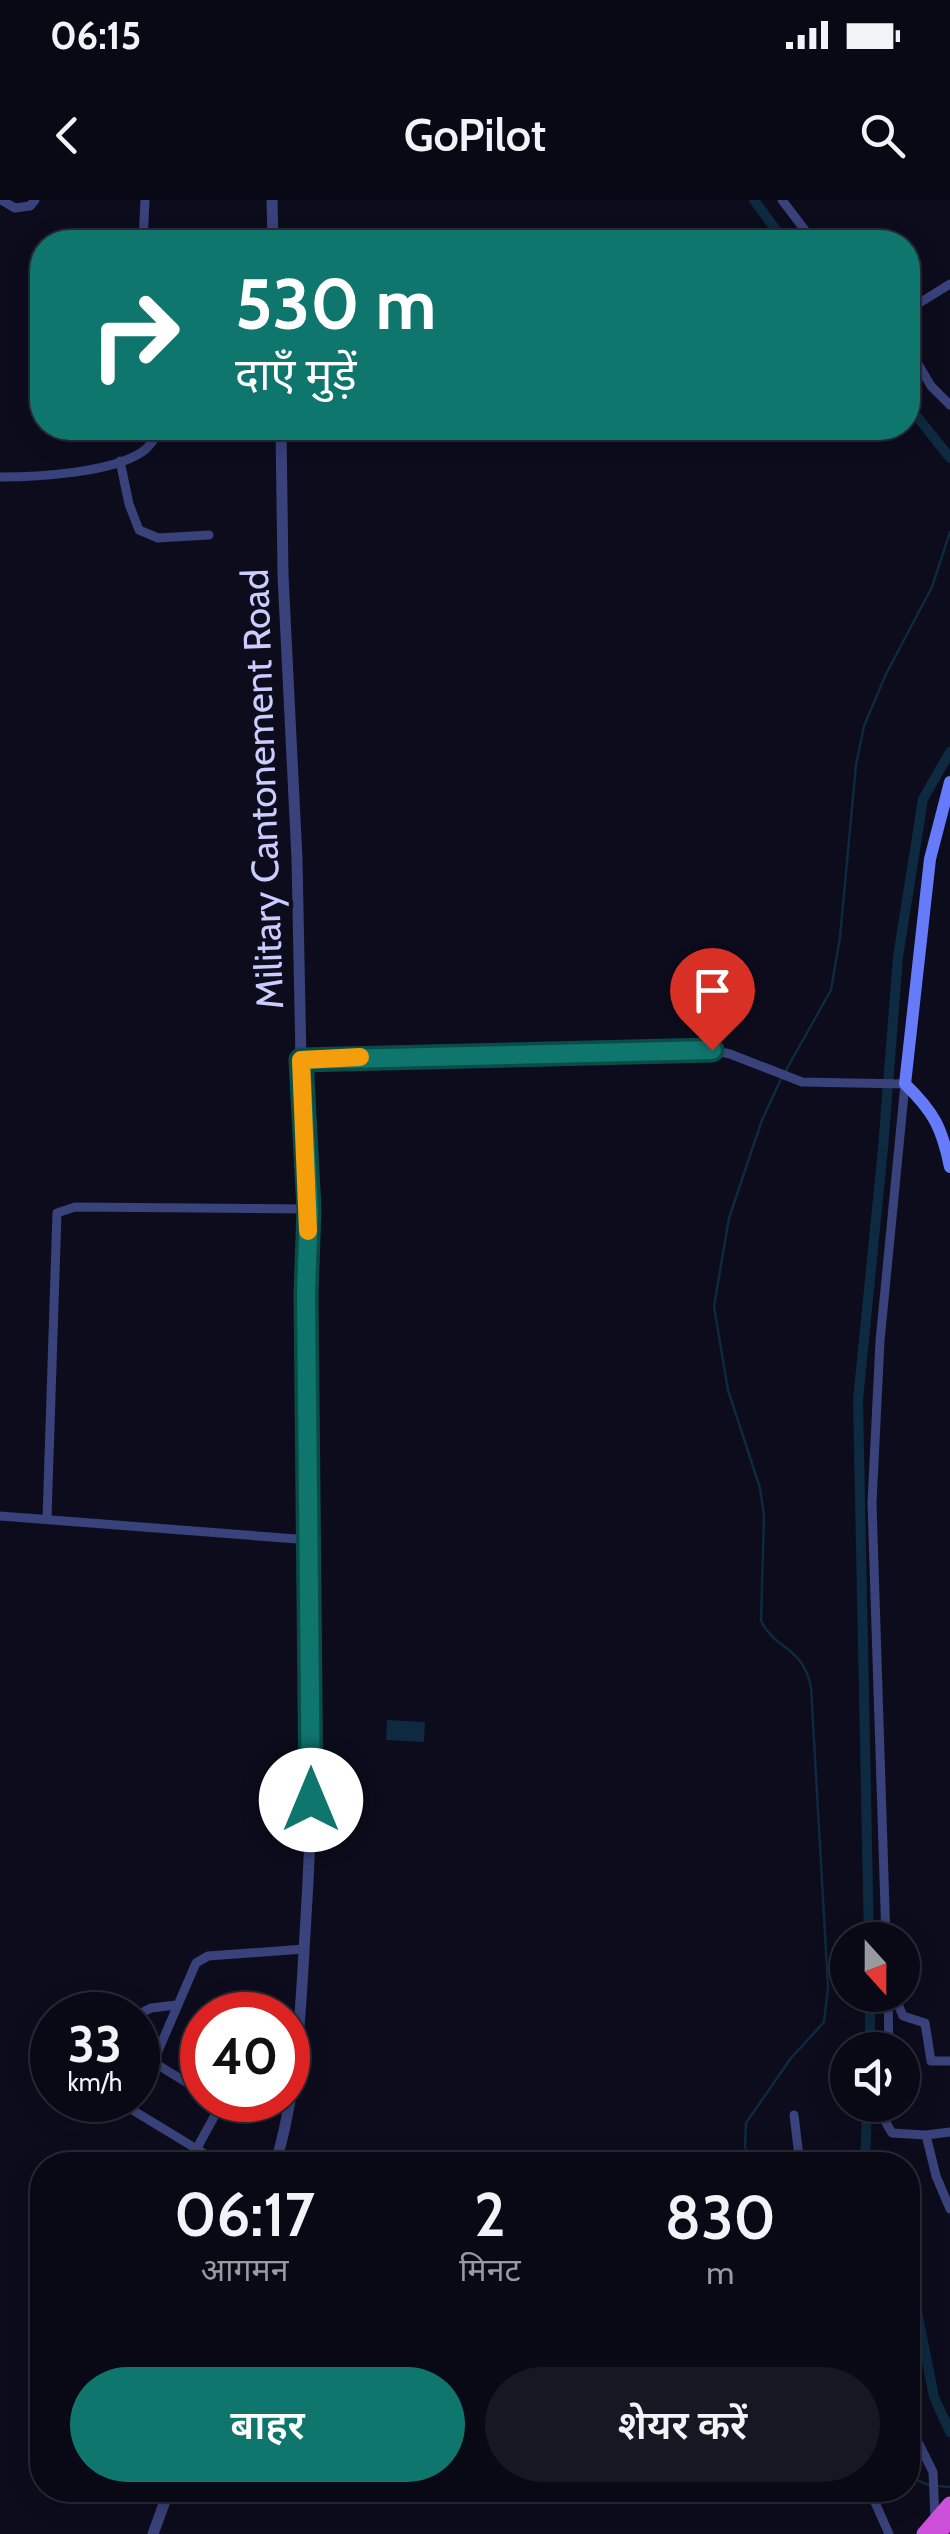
<!DOCTYPE html>
<html lang="hi">
<head>
<meta charset="utf-8">
<style>
	:root { --surface:#090916; --page:#171723; --text:#f1f3f6; --muted:#999aa1; --line:#292a35; --accent:#0f766e }
	body { margin:0; font-family:Cabin,"Noto Sans Devanagari",sans-serif; background:var(--page); color:var(--text); height:100vh; display:flex; flex-direction:column; font-size:38px; white-space:nowrap }
	* { box-sizing:border-box; margin:0 }
	p { font-size:32px; color:var(--muted) }
	.icon { flex:none; width:55px; height:55px; fill:none; stroke:currentColor; stroke-width:2; stroke-linecap:round; stroke-linejoin:round }
	.map { position:relative; flex:1; overflow:hidden }
	.sheet { position:absolute; left:30px; top:1952px; width:890px; height:350px; display:flex; flex-direction:column; background:var(--surface); border-radius:40px; box-shadow:0 5px 25px #0003,0 0 0 2px var(--line) }
	.sheet>* { flex:none }
	.hud { position:absolute; left:30px; top:30px; width:890px; height:210px; border-radius:40px; box-shadow:0 5px 25px #0003,0 0 0 2px var(--line); background:#0f766e; color:#fff; overflow:hidden }
	.needle { width:65px; rotate:159deg }
	.tools { position:absolute; left:830px; top:1722px; display:grid; gap:20px }
	.tools a { display:grid; place-items:center; width:90px; height:90px; border-radius:50%; background:var(--surface); box-shadow:0 5px 25px #0003,0 0 0 2px var(--line); font-size:50px }
	.speed { position:absolute; left:30px; top:1792px; display:flex; gap:20px; font-size:50px; font-weight:700; text-align:center }
	.speed>* { display:grid; place-content:center; width:130px; height:130px; border-radius:50%; background:var(--surface); box-shadow:0 5px 25px #0003,0 0 0 2px var(--line); line-height:1 }
	.speed small { font-size:25px; font-weight:400 }
	.speed .limit { border:15px solid #d22; background:#fff; color:#111 }
	.pin { position:absolute; display:grid; place-items:center; width:85px; height:85px; color:#fff; margin:-102px -42px; border-radius:50% 50% 50% 0; rotate:-45deg; box-shadow:0 0 10px #0007 }
	.pin .icon { rotate:45deg }
	.me { position:absolute; width:110px; margin:-55px; rotate:0deg; stroke-linejoin:round; filter:drop-shadow(0 0 8px #0008) }
	.turn { display:flex; align-items:center; gap:35px; height:210px; padding:0 40px; font-size:45px }
	.turn .icon { width:130px; height:130px; stroke-width:2.5 }
	.turn b { display:block; font-size:70px; line-height:85px }
	.eta { display:flex; justify-content:space-evenly; align-items:center; height:170px; text-align:center }
	.eta b { font-size:60px; font-weight:600; line-height:70px }
	.primary-button { display:flex; gap:20px; margin-top:auto; padding:20px 40px }
	.primary-button a { flex:1; height:115px; border-radius:60px; background:var(--accent); color:#fff; font-size:40px; font-weight:600; line-height:115px; text-align:center }
	.primary-button a+a { background:var(--page); color:var(--text) }
	.status { display:flex; justify-content:space-between; align-items:center; height:70px; padding:0 50px; background:var(--surface); direction:ltr }
	.status svg { height:28px; fill:currentColor }
	header { display:flex; justify-content:space-between; align-items:center; height:130px; padding:0 40px; background:var(--surface); font-size:45px; font-weight:600 }
	.map>svg:first-child { display:block }
</style>
</head>
<body>
<div class="status"><b>06:15</b><svg viewBox="0 0 49 12"><path d="M0 12V9h3v3zM5 12V6h3v6zM10 12V3h3v9zM15 12V0h3v12zM26 1h20v11H26zM47 4h2v5h-2z"/></svg></div>
<header><svg class="icon" aria-label="back" viewBox="0 0 24 24"><path d="M15 5l-7 7 7 7"/></svg>GoPilot<svg class="icon" aria-label="search" viewBox="0 0 24 24"><circle cx="10" cy="10" r="6"/><path d="M15 15l6 6"/></svg></header>
<div class="map">
<svg width="950" height="2334" viewBox="0 0 950 2334">
	<rect width="100%" height="100%" fill="#0c0c1d"/>
	<path fill="#0d2a40" d="M387,1520L425,1522L424,1542L386,1540Z"/>
	<g fill="none" stroke-linecap="round" stroke-linejoin="round">
		<path stroke="#0d2a40" stroke-width="2.5" d="M785,872L831,790L840,737L856,565L864,526L886,474L932,387L950,332
			M754,1965L745,1947L746,1923L791,1858L824,1822L828,1787L811,1487C802,1445 777,1452 761,1421L764,1316L760,1288L728,1190L714,1106L729,1018L762,920L781,879
			M908,2277L929,2285
			M937,2286L950,2287"/>
		<path stroke="#0d2a40" stroke-width="10" d="M754,0L785,42
			M908,205L950,258
			M869,1740L858,1200L883,948L898,757L923,599L950,552
			M870,1850V1795
			M865,1965L867,1905
			M908,2082L918,2116L934,2197L950,2232"/>
		<path stroke="#39427a" stroke-width="9" d="M1,0L15,8L30,6L35,0
			M782,0L814,42
			M143,42L145,0
			M908,110L950,84
			M908,147L931,186L950,205
			M120,261L129,304L139,330L158,338L209,335
			M0,277C36,277 111,273 142,252C150,247 156,236 162,228
			M301,860L712,850L730,854L802,882L905,884L880,1141L872,1303L886,1740
			M0,1316L310,1340
			M47,1318L57,1013L75,1007L309,1009
			M888,1795L889,1850
			M894,1795L903,1816L925,1823L931,1861H950
			M137,1815L151,1808L176,1805
			M202,1892L158,1865L155,1858L196,1763L208,1756L304,1749
			M116,1900L223,1965
			M886,1905L885,1921L892,1933L926,1935L936,1976L950,2009
			M794,1915L800,1965
			M926,1935L950,1932
			M197,1948L215,1915L214,1900
			M908,2222L933,2272L935,2318
			M854,2290L874,2300L889,2334"/>
		<path stroke="#39427a" stroke-width="11" d="M272,0L273,42
			M275,1965C299,1886 301,1799 306,1717C319,1510 310,1301 306,1094L309,1009L301,860L297,659L283,375L281,228
			M153,2334L169,2290"/>
		<path stroke="#657bf9" stroke-width="12" d="M950,582L930,659L905,884C934,912 942,928 950,967"/>
		<path stroke="#cc50da" stroke-width="15" d="M924,2334L950,2304
			M938,2334L950,2321"/>
	</g>
	<g fill="none" stroke-linecap="round" stroke-linejoin="round">
		<defs>
			<path id="route" d="M311,1600L306,1094L309,1009L301,860L712,850"/>
		</defs>
		<use href="#route" stroke="#0a4d48" stroke-width="25"/>
		<use href="#route" stroke="#0f766e" stroke-width="18"/>
		<path stroke="#f59e0b" stroke-width="18" d="M308,1031L301,860L360,857"/>
	</g>
	<g text-anchor="middle" dominant-baseline="central" stroke-width="9" stroke-linejoin="round" paint-order="stroke">
		<g font-size="38" fill="#cacdfd" stroke="#0c0c1d">
			<text transform="translate(262 589) rotate(-92)">Military Cantonement Road</text>
		</g>
	</g>
</svg>
<div class="tools">
<a><svg class="needle" viewBox="-14 -14 28 28"><path d="M0-13l5 13h-10z" fill="#e53935"/><path d="M0 13l5-13h-10z" fill="#999aa1"/></svg></a>
<a><svg class="icon" aria-label="sound" viewBox="0 0 24 24"><path d="M4 9h4l5-4v14l-5-4H4zM17 9q2 3 0 6"/></svg></a>
</div>
<div class="speed"><div>33<small>km/h</small></div><div class="limit">40</div></div>
<div class="pin" style="left:712px;top:850px;background:#d93025"><svg class="icon" aria-label="arrive" viewBox="0 0 24 24"><path d="M6 21V4h12l-3 4 3 4H6"/></svg></div>
<svg class="me" style="left:311px;top:1600px" viewBox="-20 -20 40 40"><circle r="19" fill="#fff"/><path d="M0-13L10 11 0 6-10 11z" fill="#0f766e"/></svg>
<div class="hud">
<div class="turn"><svg class="icon" aria-label="right" viewBox="0 0 24 24"><path d="M7 20v-9h11M14 6l5 5-5 5"/></svg><div><b>530 m</b>दाएँ मुड़ें</div></div>
</div>
<section class="sheet">
<div class="eta">
<div><b>06:17</b><p>आगमन</p></div>
<div><b>2</b><p>मिनट</p></div>
<div><b>830</b><p>m</p></div>
</div>
<div class="primary-button"><a>बाहर</a><a>शेयर करें</a></div>
</section>
</div>
</body>
</html>
